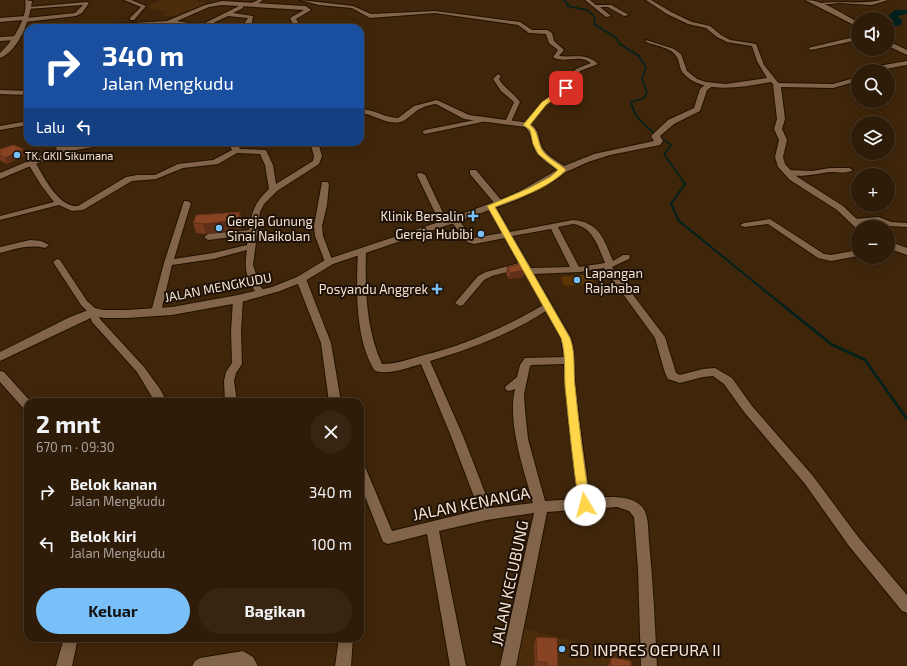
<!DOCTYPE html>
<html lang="id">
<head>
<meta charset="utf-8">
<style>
	:root { --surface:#2f1c08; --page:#372512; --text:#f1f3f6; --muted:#a7a19c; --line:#4a3a29; --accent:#79bff8 }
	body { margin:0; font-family:"Exo 2",sans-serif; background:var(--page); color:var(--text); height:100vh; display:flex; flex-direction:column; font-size:15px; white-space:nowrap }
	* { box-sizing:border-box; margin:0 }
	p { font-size:13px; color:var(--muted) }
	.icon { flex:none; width:22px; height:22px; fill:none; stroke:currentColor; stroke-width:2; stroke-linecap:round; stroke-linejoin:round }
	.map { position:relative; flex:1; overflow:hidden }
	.panel { position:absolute; left:24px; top:398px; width:340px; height:244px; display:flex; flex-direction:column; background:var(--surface); border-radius:12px; box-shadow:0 2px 10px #0003,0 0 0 1px var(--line) }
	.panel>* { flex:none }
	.top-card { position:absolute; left:24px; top:24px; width:340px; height:122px; border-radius:12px; box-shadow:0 2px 10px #0003,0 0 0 1px var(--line); background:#1a4fa0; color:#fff; overflow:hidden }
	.fabs { position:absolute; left:851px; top:12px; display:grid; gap:8px }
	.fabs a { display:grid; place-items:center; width:44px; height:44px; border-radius:50%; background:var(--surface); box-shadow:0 2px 10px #0003,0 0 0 1px var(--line); font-size:20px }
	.pin { position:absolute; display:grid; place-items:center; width:34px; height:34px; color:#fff; margin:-17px; border-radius:8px; box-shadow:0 2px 6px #0006 }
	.me { position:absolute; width:44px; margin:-22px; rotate:352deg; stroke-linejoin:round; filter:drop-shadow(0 0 3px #0008) }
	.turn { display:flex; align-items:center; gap:14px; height:84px; padding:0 12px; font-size:18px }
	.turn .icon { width:52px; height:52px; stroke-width:2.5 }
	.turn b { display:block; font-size:28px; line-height:34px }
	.then { display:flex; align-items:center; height:38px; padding:0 12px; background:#0003; gap:8px; font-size:15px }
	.round { display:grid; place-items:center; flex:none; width:42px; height:42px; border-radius:21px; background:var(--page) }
	.head { display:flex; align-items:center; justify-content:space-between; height:68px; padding:0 12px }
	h1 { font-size:24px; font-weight:700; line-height:30px }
	.action { display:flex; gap:8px; margin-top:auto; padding:8px 12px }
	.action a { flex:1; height:46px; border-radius:24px; background:var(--accent); color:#111; font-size:16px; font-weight:700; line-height:46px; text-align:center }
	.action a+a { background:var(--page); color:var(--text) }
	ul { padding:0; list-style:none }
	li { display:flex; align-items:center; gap:12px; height:52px; padding:0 12px }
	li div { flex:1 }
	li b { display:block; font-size:15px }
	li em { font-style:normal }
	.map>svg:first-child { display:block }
</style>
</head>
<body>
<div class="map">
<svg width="907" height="666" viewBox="0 0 907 666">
	<rect width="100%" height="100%" fill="#3f260b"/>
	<path fill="#4c2d0b" d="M161,0H194L209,4L180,16H163L167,12L155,10L148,6Z
		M523,629L628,654L631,666H515Z"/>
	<path fill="#5e3603" d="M591,274L594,283L564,286L561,277Z"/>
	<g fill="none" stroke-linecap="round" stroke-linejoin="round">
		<path stroke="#00211d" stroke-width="1.5" d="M564,0L568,4L567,6L587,10L595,17L594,24L615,37L620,44L639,56L646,68L642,78L647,92L644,98L631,102C634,117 644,125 655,134
			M660,137L671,145L664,154L683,181"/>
		<path stroke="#00211d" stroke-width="2" d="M682,180L685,184L671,204L679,221L785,307"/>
		<path stroke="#00211d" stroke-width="2.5" d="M784,306L831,344L865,360L907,419"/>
		<path fill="#00211d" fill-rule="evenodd" d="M895,10H907V14L897,16L902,20V25L888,27V23L894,21L888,16Z"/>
		<defs>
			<path id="street" d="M124,0H131L146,6L134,20H130V18L141,7Z
				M258,0H263L256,5H252V3Z
				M300,0L353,6L371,14L435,11L520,22L532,30H547L552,33L554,41L564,50L559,56C574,58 586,52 598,64L580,71L571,82L568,89L546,104L529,126L527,127L524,125L542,102L563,87L566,81L576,69L591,63C580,54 566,63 554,58L553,57L558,50L549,43L546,34L529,33L518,25L435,13L370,18L352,8L319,5Z
				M585,0H590L596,5H611L629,15L624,16L608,7H600L611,16L606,17Z
				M646,0H651L671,12L692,22L710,26L721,35L730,40L756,44L764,65L780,85L775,86L771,82C746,87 701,95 683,73C679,68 680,61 676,56C672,48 654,45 646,42V40L674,49L681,54L687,71L697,79L706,82L726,84L767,78L757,61L752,46L727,42L717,37L706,28L688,24L667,14Z
				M881,0H888L872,5L839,3L819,5L817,4C832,0 862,5 881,0Z
				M87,2L89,3L82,13L76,16L25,22L23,20L0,22V18L25,16L27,18L75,13L83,5L27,9L29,7Z
				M241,3L243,4V8L233,13L253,16L251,28H245V22L248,18L228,16L211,24L224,28C210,28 180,28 168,22L171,20L201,25L239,6V4Z
				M858,36V40L811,50L808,48Z
				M0,37L17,36L20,38L17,40L0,41Z
				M360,72L363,73L364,74L360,76Z
				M498,74L501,76L499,79C505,89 514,93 520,102L511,122L508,124L505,122L514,102L501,91L493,79Z
				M485,118L488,120L487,121L425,134L422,132L425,130Z
				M28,121V125L0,130V126Z
				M48,142H56L66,150L62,152Z
				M228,142H236L240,149L266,150L273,165L276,184L313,161L314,156L310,142H318L322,156L319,164L277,191L264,204L260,212L253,265L260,286L266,293L264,295H258C246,281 244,267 247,250L213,259L172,265L161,312L156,315L151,312L164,263L184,201H187L191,203L174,259L213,253L247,245L249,235L208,240L204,237L208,234L249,230C252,211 255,202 269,189L265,165L260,154L237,153L218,164L183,168L156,179L132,181L83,210L72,211L59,205L0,220V216L54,202L41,185L27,162L28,160H34C43,175 58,208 78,206L126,177L137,175H155L178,164L213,160L232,150Z
				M830,168H849L853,170C847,174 838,172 831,172C819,173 793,180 783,172L787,170L812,171Z
				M470,170H476L502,201V205H496L470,174Z
				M418,173H421L425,175L448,223L447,225H444L440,223L417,175Z
				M322,182H328L329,184L327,205L322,226L323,236L333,262L329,265L325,262L315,236L314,226Z
				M488,204H494L510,232L573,220C599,222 604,239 613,261L623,255H629L630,257L629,259L612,267L665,337L676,373L680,375L703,369L715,368L732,378L752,406L813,476L859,538L907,595V613L902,611L849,546L805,484L744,412L724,384L713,376L703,377L680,383L668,379L665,373L655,338L604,268L580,272L534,274L571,338C575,354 574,369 575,386C579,424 585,461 590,498C605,497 633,494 643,508C649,516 648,531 649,541C653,582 655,624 657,666H641L638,570L634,517L629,511L617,507L547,512L516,666H500L534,513L487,520L439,531L466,666H450L427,534L388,544L383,542L360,484V464L364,466L366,469L392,531L479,510L451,436L421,364C407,368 390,375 375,371C355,340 356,288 358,252L362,249L366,252C365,290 366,329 382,364C397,364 410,359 424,355C465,345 506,327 543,305L522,268L492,276L484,280L463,305L460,306L455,303L478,276L486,272L519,263L505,238L474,244L467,242L450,220L454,218H457L473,238L502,233L487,206ZM573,224C593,227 598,246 605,263L579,267L558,227ZM551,229L570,267L531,268L512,236ZM546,311L561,338L564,357L525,358L520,365L517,377L505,387L506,390L510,391L515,389C507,423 524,470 533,503L491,508L463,436L430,361C471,349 510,334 546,311ZM564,364L568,416L578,499L545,501L528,439L525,410L524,394L530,366L532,365Z
				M879,217L891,222L907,223V227L889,226L878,222L854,223L850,221L854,219Z
				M770,219L824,254L831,255L858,250V256L831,261L818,258L768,224L744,227L740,225L744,223Z
				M30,240L41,241L49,245L45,248C29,244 16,249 0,253V247Z
				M57,259L60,260L87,301L97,310L100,319L144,367L160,389L167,402H155L137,372L92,322L89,313L81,305L53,262Z
				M301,276L306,279L331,343L341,402H329L321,343L296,279Z
				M238,296L243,299L241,332L242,364L236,373L234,381L237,402H225L224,381L226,372L232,363L231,332L233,299Z
				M0,371L4,372L31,402H28V410L24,409L0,382Z
				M64,638H78L72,666H56Z
				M339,638H353L351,666H335Z
				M243,651L253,657L258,666H192L195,661L200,658Z"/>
			<path id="secondary" d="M25,0L32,1C30,19 19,51 0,58V53C12,42 29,16 25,0Z
				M805,0C824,0 842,14 858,22V27Z
				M222,1L306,6L311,10L296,19L301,28H295L290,18L304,10L222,5L209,7L168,25L115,28H80L83,26L167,21L205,5Z
				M888,41L907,50V55L888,46Z
				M907,61V65C894,67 881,71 868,71L878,66Z
				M858,77V81L833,88L781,87L785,119L782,129L787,140L783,157L785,164L796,176L843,206L865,227H858V230L837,210L790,180L778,167L775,157L779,140L774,129L777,119L773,85L777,83L833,84Z
				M707,83H710L714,85L707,90L700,111L674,124L660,136L663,141L660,145L610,155L588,162L566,172L555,180L521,198L457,222L333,264L305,281L280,291L238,303L172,315L127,318H104L95,316L0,361V352L70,317L94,308L104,310H127L172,307L238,295L272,287L297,277L325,260L451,218L515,194L557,170C549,164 541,159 535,150C531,142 532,133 525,127L464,119L436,104C427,105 419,108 413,114C408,117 406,121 400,122C386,125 374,114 360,113V109C374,109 385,118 398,118L414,106L437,100L469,115L530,123C541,132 537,138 543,149C548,156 557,161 564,166L594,154L654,141L651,136L668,120L694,108L700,89Z
				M0,90L28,91V95L0,94Z
				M91,142H109L105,145L64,152L0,179V173L59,148Z
				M888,241L907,248V255L888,248Z"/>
		</defs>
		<use href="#street" stroke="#221000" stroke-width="2"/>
		<use href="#secondary" stroke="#221000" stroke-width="2"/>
		<use href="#street" fill="#816449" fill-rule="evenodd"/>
		<use href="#secondary" fill="#816449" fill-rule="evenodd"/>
	</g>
	<path fill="#753a1d" d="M0,149H24L26,155L7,164L0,160Z
		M242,221L241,229L206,234L196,233L193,223Z
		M507,267L524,270V277L509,279L506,274Z
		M536,637L558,666H535L534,646Z
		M611,657L631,666H608Z"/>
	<path fill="#5f2f18" d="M24,149L26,155L7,164L5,158Z
		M240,212L242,221L241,229L206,234L203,224Z
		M524,270V277L509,279L510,273Z"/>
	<path fill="#884322" stroke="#5f2f18" d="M13,145L24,149L5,158L0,155V149Z
		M240,212L238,220L203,224L193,223L196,215Z
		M520,264L524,270L510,273L507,267Z
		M536,637L557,638L558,666H547V662H537Z
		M611,657L631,661V666H610Z"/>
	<path fill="#ffd54a" stroke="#a68a30" d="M564,87L569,88L546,105L530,125C539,131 537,141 542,150C547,158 559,163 566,170C548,189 518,198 495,207L570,338C576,354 573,370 575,386C579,426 584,465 590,505L589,508L585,510L581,508L579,505C573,465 569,426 565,386C564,370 566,354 561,338L487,206L529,188L550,177L558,170L538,154L533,144L530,130L523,125L542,102Z"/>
	<g fill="#79bff8" stroke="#1e1208" stroke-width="1.5">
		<circle cx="17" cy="155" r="4"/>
		<path d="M471 210h4v4h4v4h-4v4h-4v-4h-4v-4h4z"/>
		<circle cx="219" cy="228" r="4"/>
		<circle cx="481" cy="234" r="4"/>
		<circle cx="577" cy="280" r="4"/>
		<path d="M435 283h4v4h4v4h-4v4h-4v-4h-4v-4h4z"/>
		<circle cx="562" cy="649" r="4"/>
	</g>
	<g text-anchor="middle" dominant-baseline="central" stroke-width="4" stroke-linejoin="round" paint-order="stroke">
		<g font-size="11" fill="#f5e4d5" stroke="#1e1208" text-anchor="start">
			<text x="25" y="155">TK. GKII Sikumana</text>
		</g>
		<g font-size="13" fill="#f5e4d5" stroke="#1e1208" text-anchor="end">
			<text x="464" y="216">Klinik Bersalin</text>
			<text x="227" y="221" text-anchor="start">Gereja Gunung<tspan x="227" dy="15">Sinai Naikolan</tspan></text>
			<text x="473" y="234">Gereja Hubibi</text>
			<text x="585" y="273" text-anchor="start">Lapangan<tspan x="585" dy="15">Rajahaba</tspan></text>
			<text x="428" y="289">Posyandu Anggrek</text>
		</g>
		<g font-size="13" fill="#f5e4d5" stroke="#1e1208">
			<text transform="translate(218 287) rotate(-11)">JALAN MENGKUDU</text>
		</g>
		<g font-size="16" fill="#f5e4d5" stroke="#1e1208">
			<text transform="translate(471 503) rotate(-11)">JALAN KENANGA</text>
			<text transform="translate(509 583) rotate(-78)">JALAN KECUBUNG</text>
		</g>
		<g font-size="16" fill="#f5e4d5" stroke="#1e1208" text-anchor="start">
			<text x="570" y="649">SD INPRES OEPURA II</text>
		</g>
	</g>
</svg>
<div class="fabs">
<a><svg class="icon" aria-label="sound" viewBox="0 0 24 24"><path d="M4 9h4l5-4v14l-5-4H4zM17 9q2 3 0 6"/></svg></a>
<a><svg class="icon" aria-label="search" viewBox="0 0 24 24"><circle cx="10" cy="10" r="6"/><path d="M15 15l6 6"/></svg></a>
<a><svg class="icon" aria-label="layers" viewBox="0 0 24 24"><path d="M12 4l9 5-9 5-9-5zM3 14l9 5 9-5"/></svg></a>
<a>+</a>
<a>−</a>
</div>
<div class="pin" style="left:566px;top:88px;background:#d93025"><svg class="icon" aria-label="arrive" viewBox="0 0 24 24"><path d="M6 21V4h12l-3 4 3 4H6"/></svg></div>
<svg class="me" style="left:585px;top:505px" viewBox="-20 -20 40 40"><circle r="19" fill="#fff"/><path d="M0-13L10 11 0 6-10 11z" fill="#ffd54a"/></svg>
<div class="top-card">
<div class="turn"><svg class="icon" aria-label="right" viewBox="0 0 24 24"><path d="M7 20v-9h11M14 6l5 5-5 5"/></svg><div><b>340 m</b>Jalan Mengkudu</div></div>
<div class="then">Lalu<svg class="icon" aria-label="left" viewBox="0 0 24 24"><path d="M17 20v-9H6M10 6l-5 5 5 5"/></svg></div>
</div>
<section class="panel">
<div class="head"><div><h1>2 mnt</h1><p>670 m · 09:30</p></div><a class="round"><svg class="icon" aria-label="close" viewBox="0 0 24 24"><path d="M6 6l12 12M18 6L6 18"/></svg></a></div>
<ul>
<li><svg class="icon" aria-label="right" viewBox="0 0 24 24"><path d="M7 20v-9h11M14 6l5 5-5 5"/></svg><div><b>Belok kanan</b><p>Jalan Mengkudu</p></div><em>340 m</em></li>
<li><svg class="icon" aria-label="left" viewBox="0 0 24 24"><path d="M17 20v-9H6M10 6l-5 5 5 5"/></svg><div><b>Belok kiri</b><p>Jalan Mengkudu</p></div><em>100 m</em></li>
</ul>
<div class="action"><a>Keluar</a><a>Bagikan</a></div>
</section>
</div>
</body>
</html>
